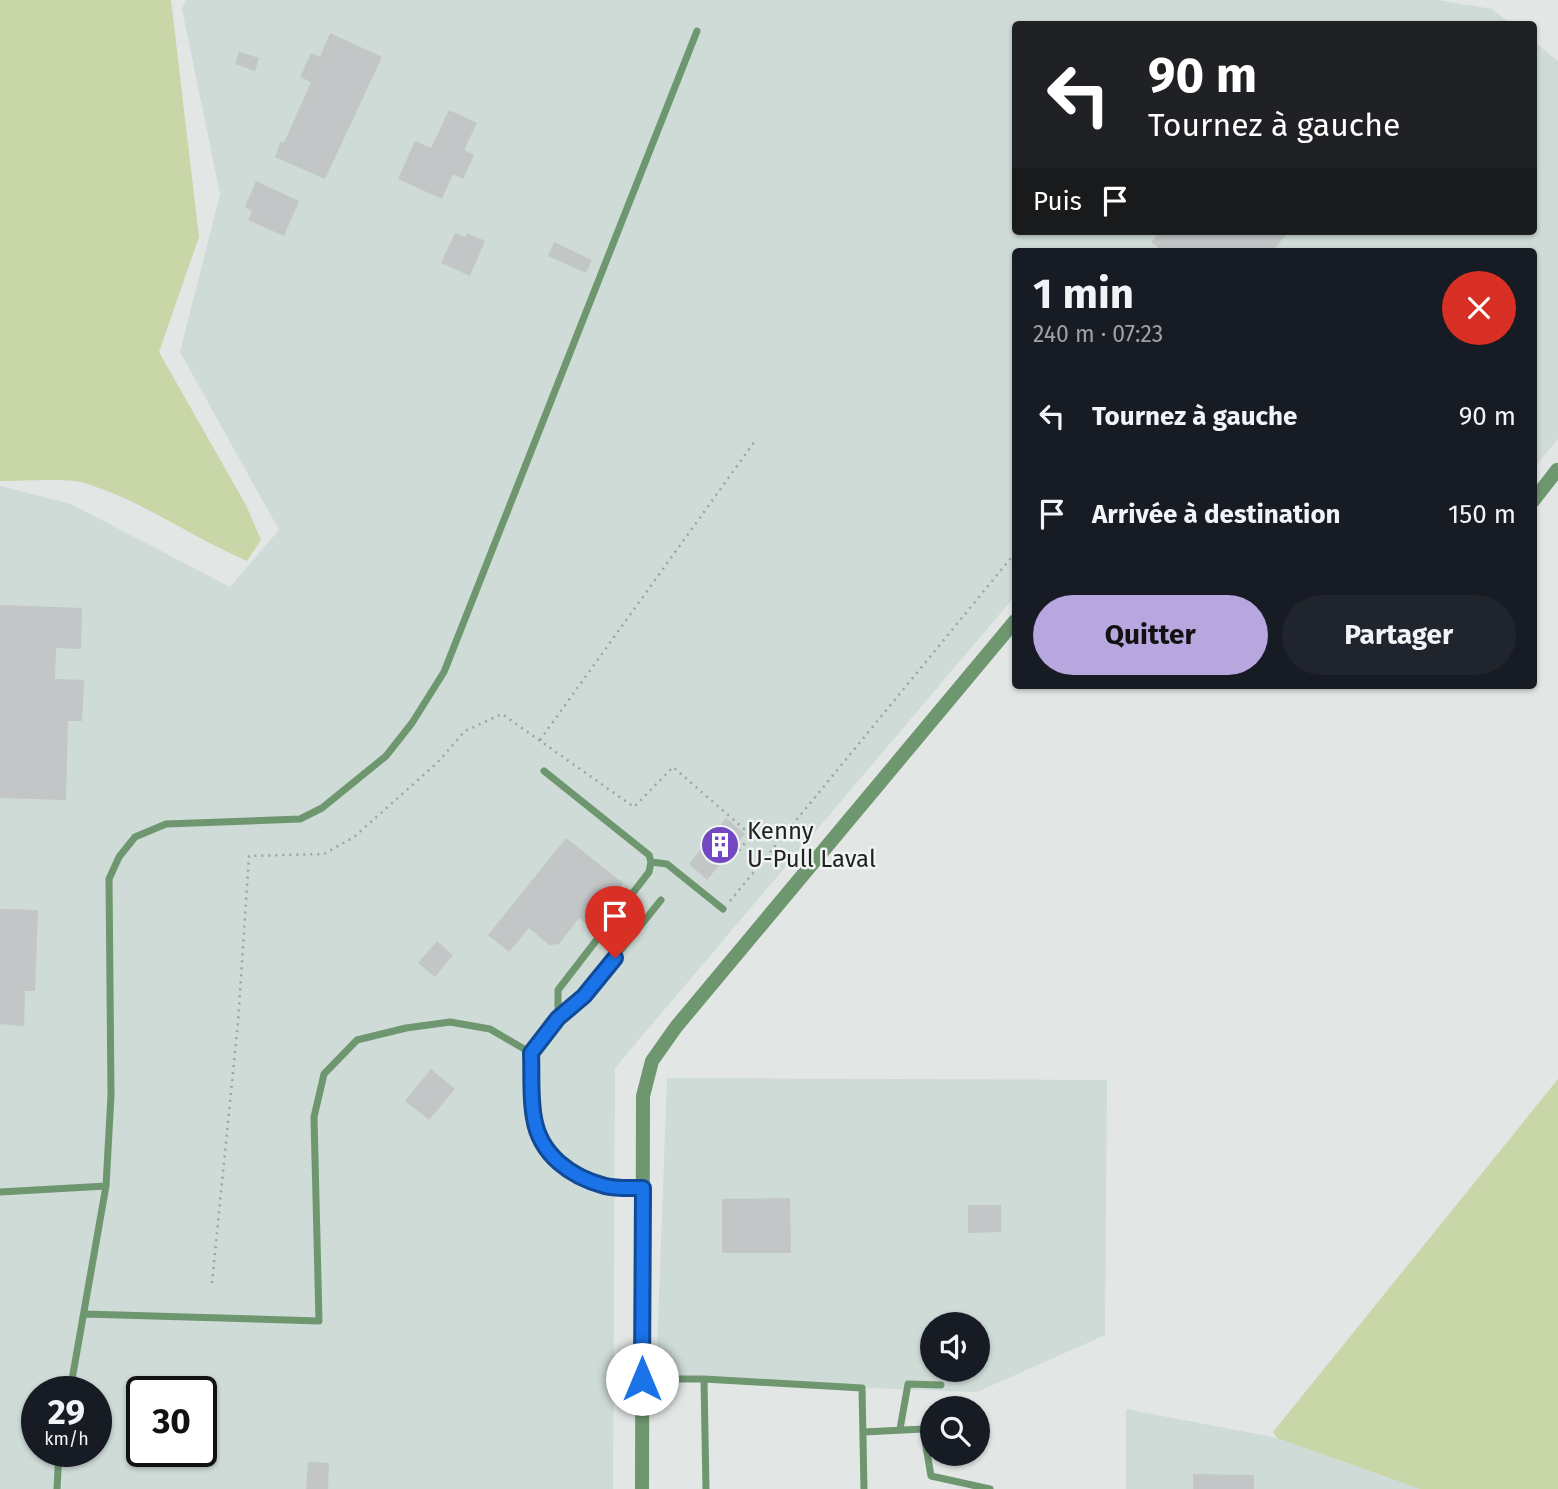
<!DOCTYPE html>
<html lang="fr">
<head>
<meta charset="utf-8">
<style>
	:root { --surface:#171b24; --page:#20242c; --text:#f1f3f6; --muted:#9ea1a6; --accent:#b8a6de }
	body { margin:0; font-family:"Fira Sans",sans-serif; background:var(--page); color:var(--text); height:100vh; display:flex; flex-direction:column; font-size:26px; white-space:nowrap }
	* { box-sizing:border-box; margin:0 }
	p { font-size:23px; color:var(--muted) }
	.icon { flex:none; width:38px; height:38px; fill:none; stroke:currentColor; stroke-width:2; stroke-linecap:round; stroke-linejoin:round }
	.map { position:relative; flex:1; overflow:hidden }
	.drawer { position:absolute; left:1012px; top:248px; width:525px; height:441px; display:flex; flex-direction:column; background:var(--surface); border-radius:7px; box-shadow:0 2px 5px #0004 }
	.drawer>* { flex:none }
	.top-card { position:absolute; left:1012px; top:21px; width:525px; height:214px; border-radius:7px; box-shadow:0 2px 5px #0004; background:#202124; color:#fff; overflow:hidden }
	.controls { position:absolute; left:920px; top:1312px; display:grid; gap:14px }
	.controls a { display:grid; place-items:center; width:70px; height:70px; border-radius:50%; background:var(--surface); box-shadow:0 2px 5px #0004; font-size:35px }
	.speed { position:absolute; left:21px; top:1376px; display:flex; gap:14px; font-size:35px; font-weight:700; text-align:center }
	.speed>* { display:grid; place-content:center; width:91px; height:91px; border-radius:50%; background:var(--surface); box-shadow:0 2px 5px #0004; line-height:1 }
	.speed small { font-size:18px; font-weight:400 }
	.speed .limit { border:4px solid #111; border-radius:10px; background:#fff; color:#111 }
	.pin { position:absolute; display:grid; place-items:center; width:60px; height:60px; color:#fff; margin:-72px -30px; border-radius:50% 50% 50% 0; rotate:-45deg; box-shadow:0 0 7px #0007 }
	.pin .icon { rotate:45deg }
	.me { position:absolute; width:77px; margin:-38px; rotate:0deg; stroke-linejoin:round; filter:drop-shadow(0 0 5px #0008) }
	.turn { display:flex; align-items:center; gap:24px; height:147px; padding:0 21px; font-size:32px }
	.turn .icon { width:91px; height:91px; stroke-width:2.5 }
	.turn b { display:block; font-size:49px; line-height:60px }
	.then { display:flex; align-items:center; height:66px; padding:0 21px; background:#0003; gap:14px; font-size:26px }
	.round { display:grid; place-items:center; flex:none; width:74px; height:74px; border-radius:37px; background:var(--page) }
	.headline { display:flex; align-items:center; justify-content:space-between; height:119px; padding:0 21px }
	h1 { font-size:42px; font-weight:700; line-height:52px }
	.button { display:flex; gap:14px; margin-top:auto; padding:14px 21px }
	.button a { flex:1; height:80px; border-radius:42px; background:var(--accent); color:#111; font-size:28px; font-weight:700; line-height:80px; text-align:center }
	.button a+a { background:var(--page); color:var(--text) }
	ul { padding:0; list-style:none }
	li { display:flex; align-items:center; gap:21px; height:98px; padding:0 21px }
	li div { flex:1 }
	li b { display:block; font-size:26px }
	li em { font-style:normal }
	.map>svg:first-child { display:block }
</style>
</head>
<body>
<div class="map">
<svg width="1558" height="1489" viewBox="0 0 1558 1489">
	<rect width="100%" height="100%" fill="#e2e7e5"/>
	<path fill="#cedbd6" fill-rule="evenodd" d="M186,0H1437L1492,9L1511,24H1015V231H1533V41L1558,61V439L1533,469V252H1015V596L615,1068L613,1489H0V486L71,504L230,587L279,530L180,352L220,194L182,9ZM37,1391H96V1451H37ZM142,1391H201V1451H142Z
		M667,1078L1107,1080L1105,1335L977,1392L656,1380ZM933,1325H978V1370H933Z
		M1126,1409L1277,1438L1420,1489H1126Z"/>
	<path fill="#c9d6a7" d="M0,0H171L199,237L159,352L246,505L261,540L247,561C191,537 140,499 81,482C64,478 20,481 0,481Z
		M1558,1079V1489H1420L1277,1438L1273,1432Z"/>
	<path fill="#c2c6c6" d="M330,33L382,57L325,179L275,157L281,141L284,143L311,82L300,77L311,53L320,57Z
		M239,52L259,58L255,71L235,64Z
		M449,110L477,123L464,150L474,155L463,179L453,174L442,199L398,179L415,141L431,148Z
		M256,181L299,201L284,236L248,220L252,211L245,207Z
		M1161,231H1289L1272,252H1164L1151,242Z
		M455,233L465,237L467,233L485,241L470,276L441,263Z
		M554,242L592,260L586,273L548,256Z
		M0,605L82,608L81,649L56,648L55,679L84,680L82,721H68L66,800L0,798Z
		M726,818L745,834L707,880L689,864Z
		M566,838L623,883L591,928L579,918L559,944L549,945L529,928L509,952L488,935Z
		M0,909L38,910L35,991H25L24,1026L0,1024Z
		M437,941L453,955L435,977L418,963Z
		M431,1069L455,1089L429,1120L405,1101Z
		M790,1198L791,1253H722V1199Z
		M968,1205H1001V1232L968,1233Z
		M308,1462L329,1463L328,1489H306Z
		M1193,1474L1254,1475V1489H1193Z"/>
	<g fill="none" stroke-linecap="round" stroke-linejoin="round">
		<path stroke="#9fa3a1" stroke-width="2.5" stroke-dasharray="2 5" stroke-linecap="butt" d="M540,740L755,441
			M730,901L1015,553
			M212,1283L238,1022L249,856L324,854L354,837L437,763L465,731L502,714L634,807L673,767L751,835L732,860L726,856"/>
		<path stroke="#6e966f" stroke-width="7" d="M544,771L649,855L651,862L649,872L558,990V1018
			M651,862L667,864L723,909
			M531,1053C532,1074 530,1097 534,1118C540,1155 570,1177 605,1186C616,1189 630,1188 643,1188
			M0,1192L106,1186
			M84,1314L319,1321L314,1117L324,1074L357,1040L406,1028L450,1022L490,1029L531,1053L558,1018L584,996L661,900
			M642,1379H704L706,1489
			M704,1379L862,1388L864,1489
			M70,1391L106,1186L111,1095L109,879L119,857L135,837L166,824L300,819L322,808L386,756L412,723L444,672L697,31
			M900,1429L908,1384L941,1385
			M864,1432L923,1429L931,1476L990,1489
			M57,1489L59,1451"/>
		<path stroke="#6e966f" stroke-width="14" d="M1533,501L1557,470
			M642,1489L643,1096L652,1061L676,1027L1015,621"/>
	</g>
	<g fill="none" stroke-linecap="round" stroke-linejoin="round">
		<defs>
			<path id="route" d="M615,958L584,996L558,1018L531,1053C532,1074 530,1097 534,1118C540,1155 571,1177 605,1186C617,1189 631,1188 643,1188L642,1379"/>
		</defs>
		<use href="#route" stroke="#114b97" stroke-width="18"/>
		<use href="#route" stroke="#1a73e8" stroke-width="12"/>
	</g>
	<defs>
		<symbol id="building-disc" viewBox="-11 -11 22 22"><circle r="9.5" fill="#7348c1" stroke="#f0f4f2"/><path d="M-4-6H4V6H1V3H-1V6H-4ZM-2.5-4.3h1.7v1.8h-1.7ZM.8-4.3h1.7v1.8H.8ZM-2.5-1h1.7V.8h-1.7ZM.8-1h1.7V.8H.8Z" fill="#fff"/></symbol>
	</defs>
	<g fill-rule="evenodd">
		<use href="#building-disc" x="698" y="823" width="44" height="44"/>
	</g>
	<g text-anchor="middle" dominant-baseline="central" stroke-width="5" stroke-linejoin="round" paint-order="stroke">
		<g font-size="24" fill="#212322" stroke="#f0f4f2" text-anchor="start">
			<text x="747" y="831">Kenny<tspan x="747" dy="28">U-Pull Laval</tspan></text>
		</g>
	</g>
</svg>
<div class="controls">
<a><svg class="icon" aria-label="sound" viewBox="0 0 24 24"><path d="M4 9h4l5-4v14l-5-4H4zM17 9q2 3 0 6"/></svg></a>
<a><svg class="icon" aria-label="search" viewBox="0 0 24 24"><circle cx="10" cy="10" r="6"/><path d="M15 15l6 6"/></svg></a>
</div>
<div class="speed"><div>29<small>km/h</small></div><div class="limit">30</div></div>
<div class="pin" style="left:615px;top:958px;background:#d93025"><svg class="icon" aria-label="arrive" viewBox="0 0 24 24"><path d="M6 21V4h12l-3 4 3 4H6"/></svg></div>
<svg class="me" style="left:642px;top:1379px" viewBox="-20 -20 40 40"><circle r="19" fill="#fff"/><path d="M0-13L10 11 0 6-10 11z" fill="#1a73e8"/></svg>
<div class="top-card">
<div class="turn"><svg class="icon" aria-label="left" viewBox="0 0 24 24"><path d="M17 20v-9H6M10 6l-5 5 5 5"/></svg><div><b>90 m</b>Tournez à gauche</div></div>
<div class="then">Puis<svg class="icon" aria-label="arrive" viewBox="0 0 24 24"><path d="M6 21V4h12l-3 4 3 4H6"/></svg></div>
</div>
<section class="drawer">
<div class="headline"><div><h1>1 min</h1><p>240 m · 07:23</p></div><a class="round" style="background:#d93025;color:#fff"><svg class="icon" aria-label="close" viewBox="0 0 24 24"><path d="M6 6l12 12M18 6L6 18"/></svg></a></div>
<ul>
<li><svg class="icon" aria-label="left" viewBox="0 0 24 24"><path d="M17 20v-9H6M10 6l-5 5 5 5"/></svg><div><b>Tournez à gauche</b></div><em>90 m</em></li>
<li><svg class="icon" aria-label="arrive" viewBox="0 0 24 24"><path d="M6 21V4h12l-3 4 3 4H6"/></svg><div><b>Arrivée à destination</b></div><em>150 m</em></li>
</ul>
<div class="button"><a>Quitter</a><a>Partager</a></div>
</section>
</div>
</body>
</html>
